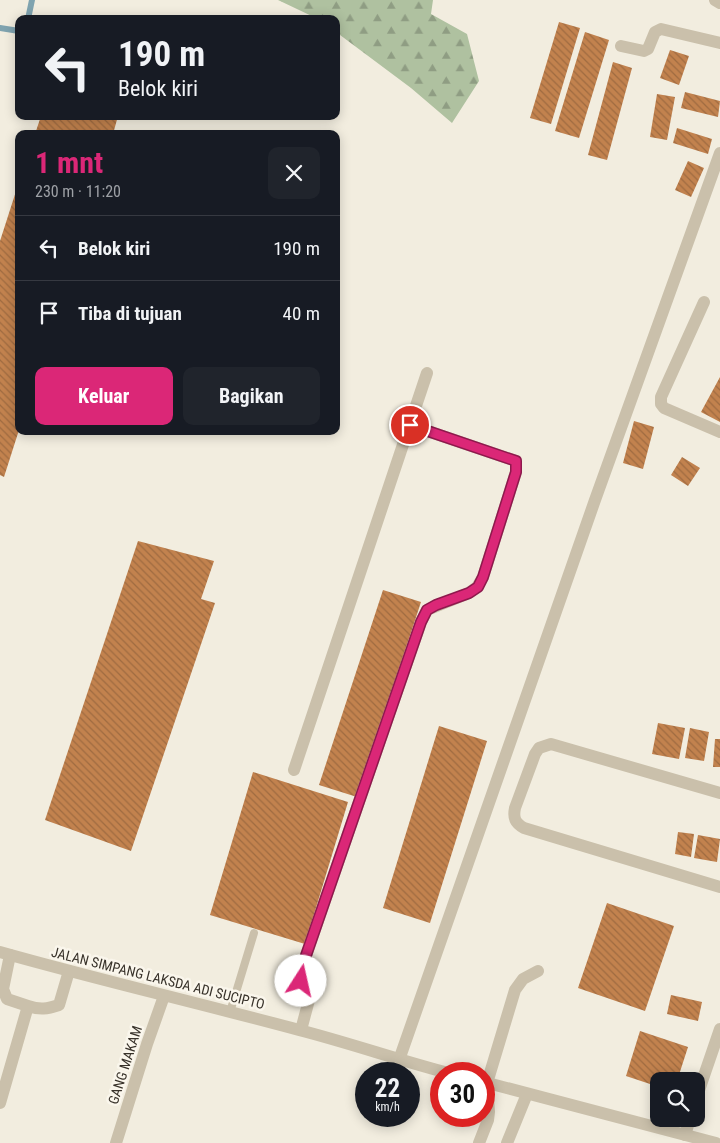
<!DOCTYPE html>
<html lang="id">
<head>
<meta charset="utf-8">
<style>
	:root { --surface:#171b24; --page:#20242c; --text:#f1f3f6; --muted:#9ea1a6; --line:#363941; --accent:#db2777 }
	body { margin:0; font-family:"Roboto Condensed",sans-serif; background:var(--page); color:var(--text); height:100vh; display:flex; flex-direction:column; font-size:19px; white-space:nowrap }
	* { box-sizing:border-box; margin:0 }
	p { font-size:16px; color:var(--muted) }
	.icon { flex:none; width:28px; height:28px; fill:none; stroke:currentColor; stroke-width:2; stroke-linecap:round; stroke-linejoin:round }
	.map { position:relative; flex:1; overflow:hidden }
	.details { position:absolute; left:15px; top:130px; width:325px; height:305px; display:flex; flex-direction:column; background:var(--surface); border-radius:10px; box-shadow:0 2px 12px #0003 }
	.details>* { flex:none }
	.hud { position:absolute; left:15px; top:15px; width:325px; height:105px; border-radius:10px; box-shadow:0 2px 12px #0003; background:#171b24; color:var(--text); overflow:hidden }
	.tools { position:absolute; left:650px; top:1072px; display:grid; gap:10px }
	.tools a { display:grid; place-items:center; width:55px; height:55px; border-radius:10px; background:var(--surface); box-shadow:0 2px 12px #0003; font-size:25px }
	.speed { position:absolute; left:355px; top:1062px; display:flex; gap:10px; font-size:25px; font-weight:700; text-align:center }
	.speed>* { display:grid; place-content:center; width:65px; height:65px; border-radius:50%; background:var(--surface); box-shadow:0 2px 12px #0003; line-height:1 }
	.speed small { font-size:12px; font-weight:400 }
	.speed .limit { border:8px solid #d22; background:#fff; color:#111 }
	.pin { position:absolute; display:grid; place-items:center; width:42px; height:42px; color:#fff; margin:-21px; border:2px solid #fff; border-radius:50%; box-shadow:0 1px 5px #0007 }
	.me { position:absolute; width:55px; margin:-28px; rotate:10deg; stroke-linejoin:round; filter:drop-shadow(0 0 4px #0008) }
	.turn { display:flex; align-items:center; gap:18px; height:105px; padding:0 20px; font-size:22px }
	.turn .icon { width:65px; height:65px; stroke-width:2.5 }
	.turn b { display:block; font-size:35px; line-height:42px }
	.round { display:grid; place-items:center; flex:none; width:52px; height:52px; border-radius:10px; background:var(--page) }
	.overview { display:flex; align-items:center; justify-content:space-between; height:85px; padding:0 20px }
	h1 { font-size:30px; font-weight:700; line-height:38px; color:var(--accent) }
	.cta { display:flex; gap:10px; margin-top:auto; padding:10px 20px }
	.cta a { flex:1; height:58px; border-radius:10px; background:var(--accent); color:#fff; font-size:20px; font-weight:700; line-height:58px; text-align:center }
	.cta a+a { background:var(--page); color:var(--text) }
	ul { padding:0; list-style:none }
	li { display:flex; align-items:center; gap:15px; height:65px; padding:0 20px; border-top:1px solid var(--line) }
	li div { flex:1 }
	li b { display:block; font-size:19px }
	li em { font-style:normal }
	.map>svg:first-child { display:block }
</style>
</head>
<body>
<div class="map">
<svg width="720" height="1143" viewBox="0 0 720 1143">
	<defs>
		<pattern id="forest-firs" width="22" height="20" patternUnits="userSpaceOnUse" patternTransform="scale(1.25)"><rect width="22" height="20" fill="#afc1a0"/><path d="M5 1l3.5 6h-7zM16 11l3.5 6h-7z" fill="#8f9d83"/></pattern>
		<pattern id="building-back-hatch" width="6" height="6" patternUnits="userSpaceOnUse" patternTransform="scale(1.25)"><rect width="6" height="6" fill="#c2824e"/><path d="M-1 5l2 2M0 0l6 6M5-1l2 2" fill="none" stroke="#9f6b41"/></pattern>
	</defs>
	<rect width="100%" height="100%" fill="#f2eddf"/>
	<path fill="url(#forest-firs)" d="M278,0H433L431,14L467,34L479,81L452,123L411,88L336,32V19H318Z"/>
	<g fill="none" stroke-linecap="round" stroke-linejoin="round">
		<path stroke="#7fa3af" stroke-width="6" d="M28,19L32,0
			M0,28L19,31"/>
	</g>
	<path fill="url(#building-back-hatch)" d="M559,22L580,28L551,124L530,118Z
		M585,32L609,40L579,138L555,131Z
		M670,50L689,56L679,85L660,78Z
		M613,62L632,68L607,160L588,155Z
		M685,92L720,101L718,117L681,108Z
		M657,94L675,97L667,140L650,137Z
		M41,116H118L113,134H35Z
		M677,128L712,139L708,154L673,143Z
		M688,161L704,168L691,197L675,190Z
		M18,185L19,430L4,477L0,475V241Z
		M720,377V422L701,412Z
		M634,421L654,427L643,469L623,463Z
		M682,457L700,468L688,486L671,475Z
		M138,541L214,561L201,599L215,603L131,851L45,820Z
		M383,590L421,602L357,797L319,785Z
		M658,723L685,728L679,759L652,754Z
		M439,726L487,741L430,923L383,908Z
		M690,728L709,732L704,761L685,758Z
		M715,739H720V767H713Z
		M253,772L348,802L305,944L210,915Z
		M678,832L694,834L691,857L675,854Z
		M698,835L720,839L717,862L694,858Z
		M607,903L674,926L645,1011L578,988Z
		M671,995L702,1002L698,1021L667,1014Z
		M640,1031L688,1047L677,1081H659V1087L626,1076Z"/>
	<g fill="none" stroke-linecap="round" stroke-linejoin="round">
		<path stroke="#cac0ab" stroke-width="8" d="M230,1012L254,933"/>
		<path stroke="#cac0ab" stroke-width="12" d="M715,0L720,3
			M621,46L644,51L648,49L655,32L661,29L720,43
			M704,302L661,397V404L664,408L720,432
			M294,770L427,373
			M720,793L551,744L539,748L535,754L515,808C513,818 515,823 524,828L720,887
			M10,955L3,989L7,999L28,1006
			M301,1030L309,1000L301,981V970L421,622L427,610L469,593L477,587L483,577L516,472V461L410,425
			M399,1060L595,500L720,153
			M696,1099L720,1029
			M0,1103L28,1006C40,1010 47,1009 59,1005L69,971
			M685,1135L690,1119
			M116,1143L147,1044L164,996
			M479,1143L488,1120L489,1112L487,1083L515,990L523,979L538,971
			M507,1143L527,1094"/>
		<path stroke="#cac0ab" stroke-width="12" d="M0,952C99,980 199,1003 299,1030C350,1043 401,1061 452,1074
			M484,1082L716,1143"/>
	</g>
	<g fill="none" stroke-linecap="round" stroke-linejoin="round">
		<defs>
			<path id="route" d="M301,981V970L421,622L427,610L436,605L469,593L478,587L483,577L516,472V461L410,425"/>
		</defs>
		<use href="#route" stroke="#8e194d" stroke-width="12"/>
		<use href="#route" stroke="#db2777" stroke-width="9"/>
	</g>
	<g text-anchor="middle" dominant-baseline="central" stroke-width="5" stroke-linejoin="round" paint-order="stroke">
		<g font-size="14" fill="#38322a" stroke="#faf6ec">
			<text transform="translate(158 978) rotate(14)">JALAN SIMPANG LAKSDA ADI SUCIPTO</text>
			<text transform="translate(125 1065) rotate(-72)">GANG MAKAM</text>
		</g>
	</g>
</svg>
<div class="tools">
<a><svg class="icon" aria-label="search" viewBox="0 0 24 24"><circle cx="10" cy="10" r="6"/><path d="M15 15l6 6"/></svg></a>
</div>
<div class="speed"><div>22<small>km/h</small></div><div class="limit">30</div></div>
<div class="pin" style="left:410px;top:425px;background:#d93025"><svg class="icon" aria-label="arrive" viewBox="0 0 24 24"><path d="M6 21V4h12l-3 4 3 4H6"/></svg></div>
<svg class="me" style="left:301px;top:981px" viewBox="-20 -20 40 40"><circle r="19" fill="#fff"/><path d="M0-13L10 11 0 6-10 11z" fill="#db2777"/></svg>
<div class="hud">
<div class="turn"><svg class="icon" aria-label="left" viewBox="0 0 24 24"><path d="M17 20v-9H6M10 6l-5 5 5 5"/></svg><div><b>190 m</b>Belok kiri</div></div>
</div>
<section class="details">
<div class="overview"><div><h1>1 mnt</h1><p>230 m · 11:20</p></div><a class="round"><svg class="icon" aria-label="close" viewBox="0 0 24 24"><path d="M6 6l12 12M18 6L6 18"/></svg></a></div>
<ul>
<li><svg class="icon" aria-label="left" viewBox="0 0 24 24"><path d="M17 20v-9H6M10 6l-5 5 5 5"/></svg><div><b>Belok kiri</b></div><em>190 m</em></li>
<li><svg class="icon" aria-label="arrive" viewBox="0 0 24 24"><path d="M6 21V4h12l-3 4 3 4H6"/></svg><div><b>Tiba di tujuan</b></div><em>40 m</em></li>
</ul>
<div class="cta"><a>Keluar</a><a>Bagikan</a></div>
</section>
</div>
</body>
</html>
